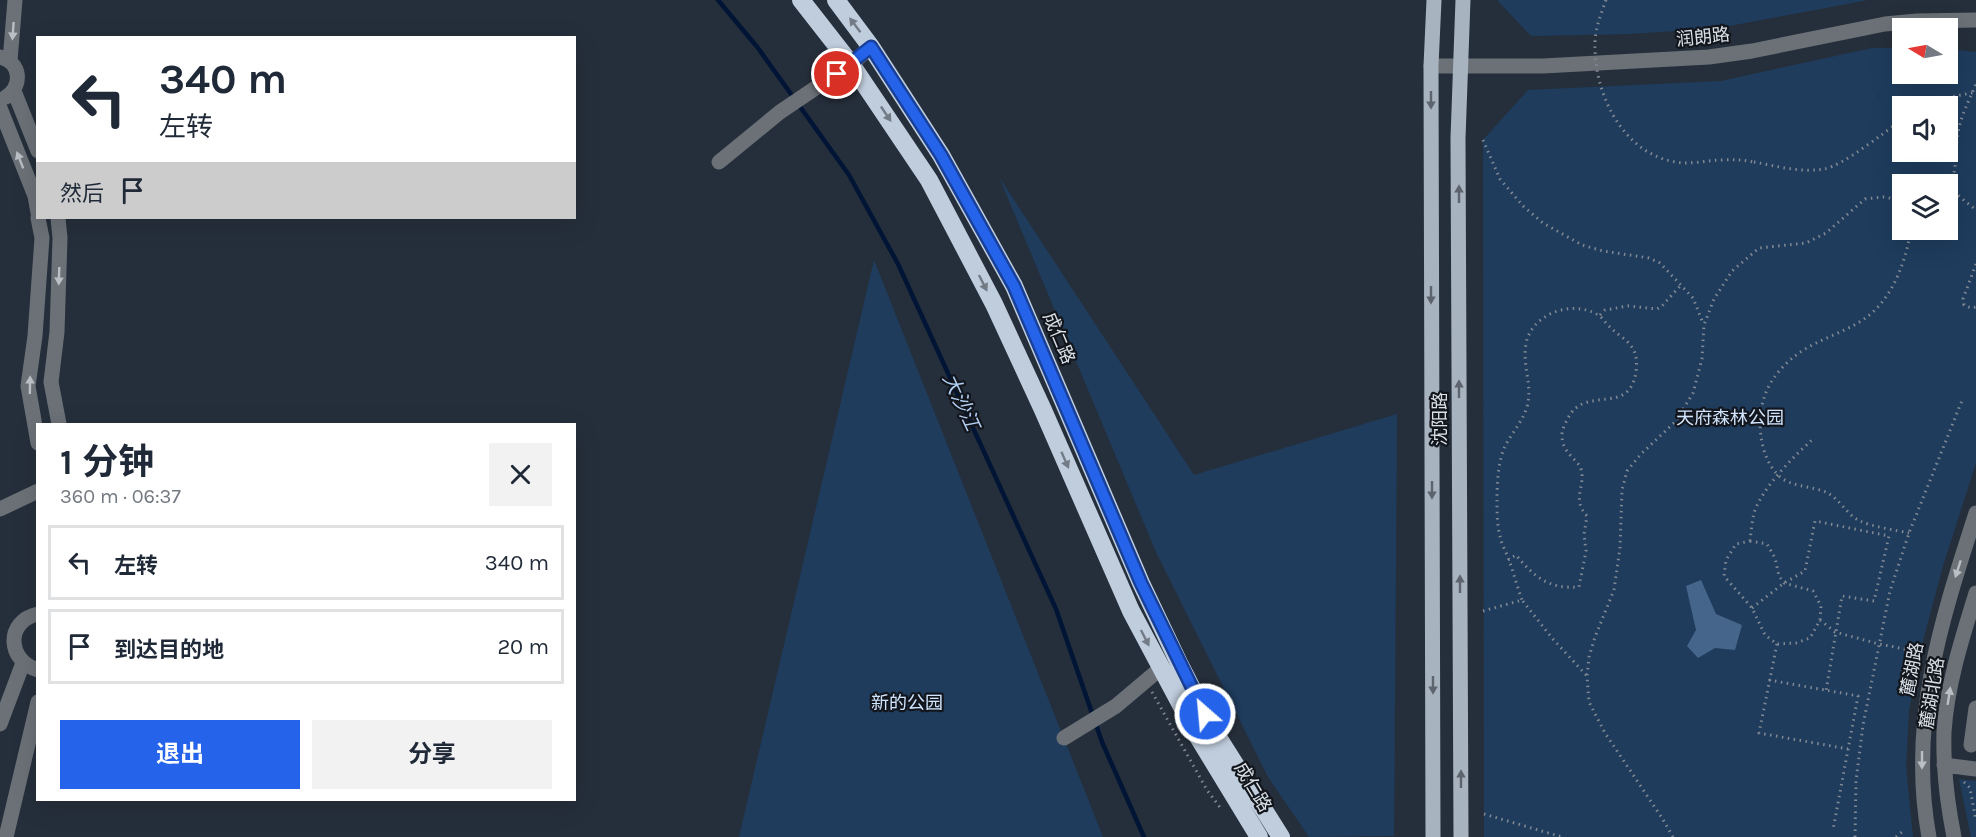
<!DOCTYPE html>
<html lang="zh">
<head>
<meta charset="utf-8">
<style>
	:root { --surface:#fff; --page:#f2f2f3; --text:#1f2937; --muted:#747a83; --line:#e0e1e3; --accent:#2563eb }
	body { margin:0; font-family:Karla,"Noto Sans SC",sans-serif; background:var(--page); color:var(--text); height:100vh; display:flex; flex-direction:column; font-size:22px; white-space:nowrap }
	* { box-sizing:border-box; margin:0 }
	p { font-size:20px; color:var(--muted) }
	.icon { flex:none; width:33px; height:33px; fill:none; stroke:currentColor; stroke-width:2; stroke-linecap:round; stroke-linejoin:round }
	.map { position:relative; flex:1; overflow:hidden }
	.details { position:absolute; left:36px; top:423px; width:540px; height:378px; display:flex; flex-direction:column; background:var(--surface); border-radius:0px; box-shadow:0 6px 24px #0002 }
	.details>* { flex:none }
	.guide { position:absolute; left:36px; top:36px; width:540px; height:183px; border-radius:0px; box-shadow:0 6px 24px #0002; background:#fff; color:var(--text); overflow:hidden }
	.needle { width:39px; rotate:280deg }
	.buttons { position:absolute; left:1892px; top:18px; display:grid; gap:12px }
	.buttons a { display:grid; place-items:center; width:66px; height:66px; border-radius:0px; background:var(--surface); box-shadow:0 6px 24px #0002; font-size:30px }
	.pin { position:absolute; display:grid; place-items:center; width:51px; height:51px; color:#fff; margin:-26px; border:3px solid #fff; border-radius:50%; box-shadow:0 2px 6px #0007 }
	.me { position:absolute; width:66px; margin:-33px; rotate:333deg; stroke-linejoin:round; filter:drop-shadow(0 0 4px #0008) }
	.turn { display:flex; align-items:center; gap:21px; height:126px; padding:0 24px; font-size:27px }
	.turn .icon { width:78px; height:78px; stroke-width:2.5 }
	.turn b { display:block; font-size:42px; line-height:51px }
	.then { display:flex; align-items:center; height:57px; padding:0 24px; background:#0003; gap:12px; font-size:22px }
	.round { display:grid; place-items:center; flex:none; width:63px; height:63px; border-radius:0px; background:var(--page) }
	.summary { display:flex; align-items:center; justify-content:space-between; height:102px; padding:0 24px }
	h1 { font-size:36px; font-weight:700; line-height:45px }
	.action { display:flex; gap:12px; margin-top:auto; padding:12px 24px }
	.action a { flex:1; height:69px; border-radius:0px; background:var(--accent); color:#fff; font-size:24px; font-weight:700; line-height:69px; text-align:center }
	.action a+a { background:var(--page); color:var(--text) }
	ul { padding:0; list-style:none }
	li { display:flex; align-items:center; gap:18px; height:75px; margin:0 12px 9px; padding:0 12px; border:3px solid var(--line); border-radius:0px }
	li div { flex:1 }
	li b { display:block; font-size:22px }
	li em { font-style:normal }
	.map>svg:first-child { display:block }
</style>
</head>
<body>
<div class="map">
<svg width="1976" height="837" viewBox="0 0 1976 837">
	<rect width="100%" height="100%" fill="#252f3b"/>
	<path fill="#1f3c5d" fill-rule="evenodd" d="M1497,0H1868L1719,28L1630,34L1531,36Z
		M1872,48H1902V74H1947V49L1976,52V463L1943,566L1920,652L1909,711L1906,767L1913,837H1484L1483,140L1528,90L1721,81ZM1902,106H1947V152H1902ZM1902,184H1947V230H1902Z
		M999,177L1194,475L1397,414L1394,836L1309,837L1268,777L1156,552Z
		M874,260L1103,837H739Z
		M1959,779L1976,781V837H1971Z"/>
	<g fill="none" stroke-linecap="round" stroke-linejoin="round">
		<path stroke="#001535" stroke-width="4.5" d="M718,0L758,48L849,175L898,264L1056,609L1102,742L1144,837"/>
	</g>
	<path fill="#46658b" d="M1701,580L1716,614L1742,625L1735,650L1715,648L1698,658L1687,646L1696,630L1686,586Z"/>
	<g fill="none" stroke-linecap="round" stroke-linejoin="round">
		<path stroke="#818993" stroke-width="3" stroke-dasharray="1.5 4.5" stroke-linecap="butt" d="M1925,106L1941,99L1976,92
			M1483,140L1500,179L1523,206L1543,223L1582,245L1603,251L1649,258L1660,263L1693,298L1703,323
			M1754,162C1776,166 1801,173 1824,169C1843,166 1884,132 1902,120
			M1949,188L1976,210
			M1947,189C1959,172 1954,152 1958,133C1961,115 1969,101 1976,84
			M1976,264L1963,299L1964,305L1971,308L1976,307
			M1600,315L1605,310L1628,306L1657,309L1662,306L1681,285
			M1909,533C1895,530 1873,527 1860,521C1847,515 1839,498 1826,492C1811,486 1791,487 1779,476C1759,457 1756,419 1765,395C1770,380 1783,365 1795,356C1819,337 1852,332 1874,311C1896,290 1906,258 1911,230
			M1750,541L1767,544L1775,558L1779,576L1784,583L1813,591L1821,606L1820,620L1810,638L1796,643L1777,644L1765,635L1752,608L1724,576L1726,560L1736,544Z
			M1750,541C1751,532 1752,522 1754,513C1762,488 1793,457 1812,440
			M1508,560L1516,555C1535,578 1549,589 1579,587L1586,551L1584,534L1587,516C1571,499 1586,486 1581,469C1577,458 1562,454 1562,435C1562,429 1566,422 1568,418C1586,384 1629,417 1636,372C1637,363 1637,353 1631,346C1626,339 1617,334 1611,328C1606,324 1603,318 1598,315C1572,299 1531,314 1526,344C1522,366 1533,385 1527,407C1522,422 1512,433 1505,446C1498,461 1497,484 1497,500C1497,511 1497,525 1500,536C1501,543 1505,550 1508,557C1513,571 1517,586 1522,600
			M1752,608L1784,583L1805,571L1815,521L1889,536L1874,601L1842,596L1826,691
			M1483,611L1522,600L1552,638L1587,676
			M1820,620L1835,632L1879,644L1920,652
			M1777,644L1759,733L1848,749
			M1769,680L1858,696L1833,830
			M1152,692L1207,790L1222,810
			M1964,782L1970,788L1976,821
			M1484,814L1562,837
			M1673,837L1662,818L1605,733L1589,702L1587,676L1589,657L1595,637L1614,590L1620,548L1622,490L1627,471L1641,454L1676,421L1693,393L1702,359L1704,325L1714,299L1732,271L1759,248L1806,243L1826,233L1865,199L1883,197L1902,200
			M1855,837L1856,781L1863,725L1890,591L1909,533L1963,398
			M1896,837L1904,830"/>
		<path stroke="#6b7177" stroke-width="15" d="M0,57C21,62 23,86 6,97
			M10,61L15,0
			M1431,66H1543L1709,57L1752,51L1885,24L1917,21L1976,20
			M14,91L38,151
			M0,108L35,196L38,213
			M719,162L780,112L851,64L871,47
			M58,218L60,238L57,332L51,382L59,424
			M38,443L28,386L35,336L42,238L38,218
			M0,509L38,491
			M38,614C5,621 7,661 38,670
			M0,724L23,663
			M1064,738L1116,706L1161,668
			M1971,745L1976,708
			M1944,765L1976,769
			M6,837L38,702
			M1929,837C1908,722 1941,621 1976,513
			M1954,837C1947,802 1943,767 1944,732C1947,685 1962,638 1976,593"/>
		<path stroke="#a8b3c0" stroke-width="15" d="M1433,837L1431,66L1434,0
			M1461,837L1458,138L1463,0"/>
		<path stroke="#c0cddd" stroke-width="18" d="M801,0L851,64L929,180L994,304L1043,410L1131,611L1197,735L1259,837
			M836,0L871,47L941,155L1014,286L1141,583L1179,663L1214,731L1281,837"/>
		<path stroke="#818993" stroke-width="3" stroke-dasharray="1.5 4.5" stroke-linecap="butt" d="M1606,0C1601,14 1595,29 1595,44C1594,94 1623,154 1676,162C1692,165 1707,160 1722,160C1733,159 1743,160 1754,162"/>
	</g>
	<defs><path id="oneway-solid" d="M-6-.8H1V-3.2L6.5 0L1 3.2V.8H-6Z" transform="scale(1.5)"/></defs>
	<g fill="#727b86">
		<use href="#oneway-solid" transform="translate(855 25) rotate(-127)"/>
		<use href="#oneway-solid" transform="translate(886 114) rotate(56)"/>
		<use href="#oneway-solid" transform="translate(983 283) rotate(63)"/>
		<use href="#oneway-solid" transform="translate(1065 460) rotate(66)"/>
		<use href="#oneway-solid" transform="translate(1145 638) rotate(63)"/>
	</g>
	<g fill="#b8bfc6">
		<use href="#oneway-solid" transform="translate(13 31) rotate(94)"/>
		<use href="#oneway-solid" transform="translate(20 160) rotate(-111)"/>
		<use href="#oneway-solid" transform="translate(59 276) rotate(92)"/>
		<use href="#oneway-solid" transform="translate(30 385) rotate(-89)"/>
		<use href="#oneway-solid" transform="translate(1958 569) rotate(108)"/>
		<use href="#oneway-solid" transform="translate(1949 696) rotate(-81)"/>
		<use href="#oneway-solid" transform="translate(1922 760) rotate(90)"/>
	</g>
	<g fill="#5d646e">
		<use href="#oneway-solid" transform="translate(1431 100) rotate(90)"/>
		<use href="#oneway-solid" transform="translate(1459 194) rotate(-90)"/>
		<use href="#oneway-solid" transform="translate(1431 295) rotate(90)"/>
		<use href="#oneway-solid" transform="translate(1459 389) rotate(-90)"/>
		<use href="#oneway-solid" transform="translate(1432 490) rotate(90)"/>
		<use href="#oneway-solid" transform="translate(1460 584) rotate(-90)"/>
		<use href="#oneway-solid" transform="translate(1433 685) rotate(90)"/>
		<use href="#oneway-solid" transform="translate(1461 779) rotate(-90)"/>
	</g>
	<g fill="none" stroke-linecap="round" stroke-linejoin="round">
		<defs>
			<path id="route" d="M837,74L871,47L941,155L1014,286L1141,583L1205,714"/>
		</defs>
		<use href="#route" stroke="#184099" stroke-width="15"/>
		<use href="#route" stroke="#2563eb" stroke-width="10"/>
	</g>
	<g text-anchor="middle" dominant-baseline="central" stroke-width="4.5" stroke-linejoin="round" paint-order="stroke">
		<g font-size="18" fill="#d9e0e8" stroke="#12161c">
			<text transform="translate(1703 37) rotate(-6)">润朗路</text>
			<text transform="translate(1059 338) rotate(67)">成仁路</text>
			<text transform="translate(1440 419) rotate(-90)">沈阳路</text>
			<text transform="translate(1912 669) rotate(-79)">麓湖路</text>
			<text transform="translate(1932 693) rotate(-81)">麓湖北路</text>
			<text transform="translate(1253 787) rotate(59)">成仁路</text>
		</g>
		<g font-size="18" fill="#d0e4fd" stroke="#12161c">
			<text x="1730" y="418">天府森林公园</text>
			<text x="907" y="703">新的公园</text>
		</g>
		<g font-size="20" font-style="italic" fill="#b1cef3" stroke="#12161c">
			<text transform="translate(961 402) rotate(65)">大沙江</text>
		</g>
	</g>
</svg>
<div class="buttons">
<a><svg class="needle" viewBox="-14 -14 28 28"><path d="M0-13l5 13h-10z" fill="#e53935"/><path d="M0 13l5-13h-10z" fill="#747a83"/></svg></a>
<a><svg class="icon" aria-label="sound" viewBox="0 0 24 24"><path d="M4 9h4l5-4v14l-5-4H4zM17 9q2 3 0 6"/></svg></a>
<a><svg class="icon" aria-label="layers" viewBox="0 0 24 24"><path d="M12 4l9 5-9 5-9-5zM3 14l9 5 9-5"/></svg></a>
</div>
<div class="pin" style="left:837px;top:74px;background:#d93025"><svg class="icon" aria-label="arrive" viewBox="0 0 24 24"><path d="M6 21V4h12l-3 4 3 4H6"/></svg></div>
<svg class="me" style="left:1205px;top:714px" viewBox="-20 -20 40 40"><circle r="17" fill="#2563eb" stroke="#fff" stroke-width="3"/><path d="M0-11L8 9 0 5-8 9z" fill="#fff"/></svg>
<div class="guide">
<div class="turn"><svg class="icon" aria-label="left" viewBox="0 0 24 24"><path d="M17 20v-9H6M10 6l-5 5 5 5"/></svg><div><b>340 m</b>左转</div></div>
<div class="then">然后<svg class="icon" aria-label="arrive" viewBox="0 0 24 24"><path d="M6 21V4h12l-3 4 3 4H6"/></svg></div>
</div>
<section class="details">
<div class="summary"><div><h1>1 分钟</h1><p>360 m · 06:37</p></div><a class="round"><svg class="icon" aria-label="close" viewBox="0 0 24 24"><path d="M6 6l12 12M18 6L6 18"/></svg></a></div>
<ul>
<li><svg class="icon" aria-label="left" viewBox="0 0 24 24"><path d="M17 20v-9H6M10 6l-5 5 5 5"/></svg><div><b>左转</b></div><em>340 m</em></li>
<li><svg class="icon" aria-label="arrive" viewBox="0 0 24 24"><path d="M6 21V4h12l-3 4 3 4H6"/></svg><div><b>到达目的地</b></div><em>20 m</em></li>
</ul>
<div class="action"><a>退出</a><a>分享</a></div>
</section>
</div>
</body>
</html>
